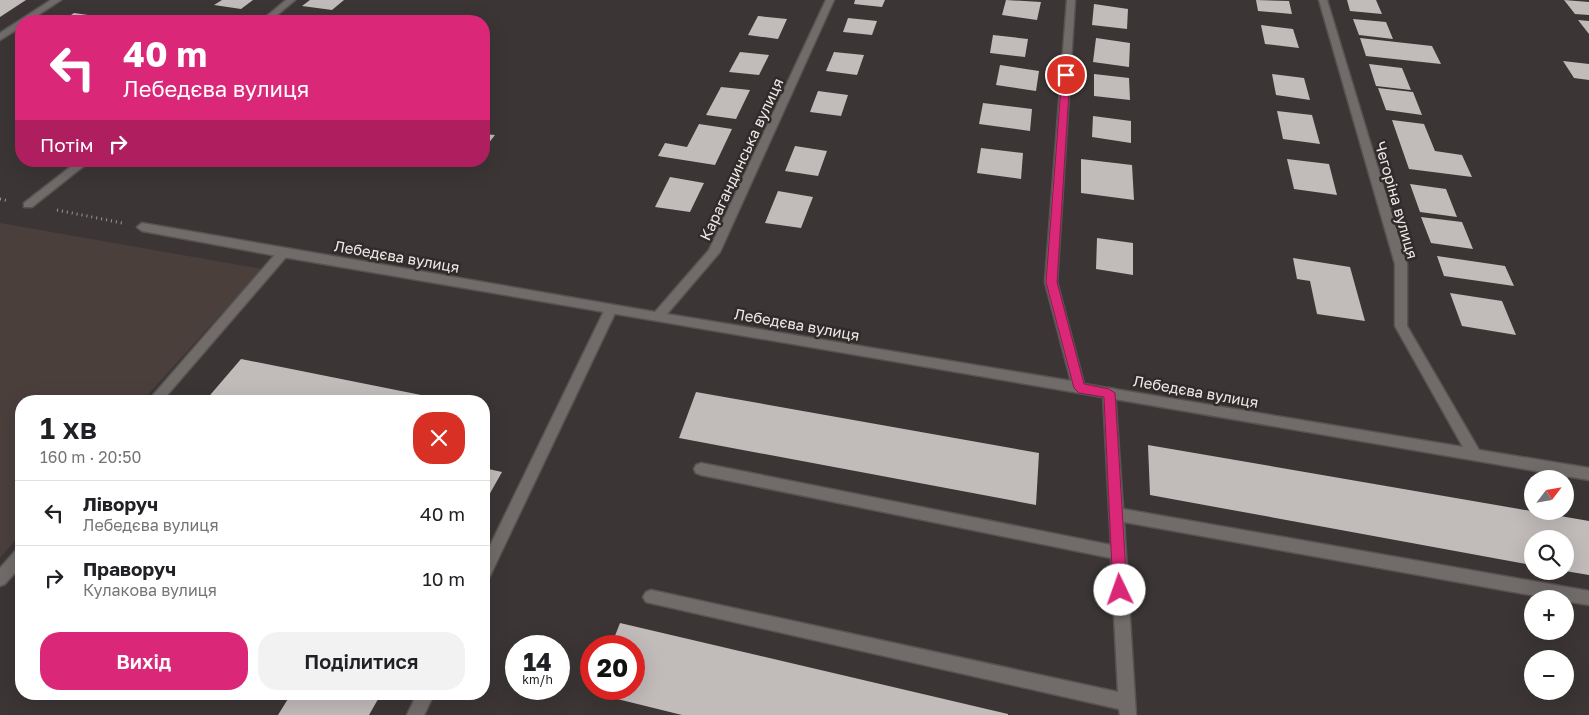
<!DOCTYPE html>
<html lang="uk">
<head>
<meta charset="utf-8">
<style>
	:root { --surface:#fff; --page:#f2f2f2; --text:#202124; --muted:#757577; --line:#e0e0e0; --accent:#db2777 }
	body { margin:0; font-family:"Golos Text",sans-serif; background:var(--page); color:var(--text); height:100vh; display:flex; flex-direction:column; font-size:19px; white-space:nowrap }
	* { box-sizing:border-box; margin:0 }
	p { font-size:16px; color:var(--muted) }
	.icon { flex:none; width:28px; height:28px; fill:none; stroke:currentColor; stroke-width:2; stroke-linecap:round; stroke-linejoin:round }
	.map { position:relative; flex:1; overflow:hidden }
	.sheet { position:absolute; left:15px; top:395px; width:475px; height:305px; display:flex; flex-direction:column; background:var(--surface); border-radius:20px; box-shadow:0 5px 20px #0002 }
	.sheet>* { flex:none }
	.top-card { position:absolute; left:15px; top:15px; width:475px; height:152px; border-radius:20px; box-shadow:0 5px 20px #0002; background:#db2777; color:#fff; overflow:hidden }
	.needle { width:32px; rotate:59deg }
	.buttons { position:absolute; left:1524px; top:470px; display:grid; gap:10px }
	.buttons a { display:grid; place-items:center; width:50px; height:50px; border-radius:50%; background:var(--surface); box-shadow:0 5px 20px #0002; font-size:25px }
	.speed { position:absolute; left:505px; top:635px; display:flex; gap:10px; font-size:25px; font-weight:700; text-align:center }
	.speed>* { display:grid; place-content:center; width:65px; height:65px; border-radius:50%; background:var(--surface); box-shadow:0 5px 20px #0002; line-height:1 }
	.speed small { font-size:12px; font-weight:400 }
	.speed .limit { border:8px solid #d22; background:#fff; color:#111 }
	.pin { position:absolute; display:grid; place-items:center; width:42px; height:42px; color:#fff; margin:-21px; border:2px solid #fff; border-radius:50%; box-shadow:0 1px 5px #0007 }
	.me { position:absolute; width:55px; margin:-28px; rotate:357deg; stroke-linejoin:round; filter:drop-shadow(0 0 4px #0008) }
	.turn { display:flex; align-items:center; gap:18px; height:105px; padding:0 25px; font-size:22px }
	.turn .icon { width:65px; height:65px; stroke-width:2.5 }
	.turn b { display:block; font-size:35px; line-height:42px }
	.then { display:flex; align-items:center; height:48px; padding:0 25px; background:#0003; gap:10px; font-size:19px }
	.round { display:grid; place-items:center; flex:none; width:52px; height:52px; border-radius:20px; background:var(--page) }
	.overview { display:flex; align-items:center; justify-content:space-between; height:85px; padding:0 25px }
	h1 { font-size:30px; font-weight:600; line-height:38px }
	.action { display:flex; gap:10px; margin-top:auto; padding:10px 25px }
	.action a { flex:1; height:58px; border-radius:20px; background:var(--accent); color:#fff; font-size:20px; font-weight:600; line-height:58px; text-align:center }
	.action a+a { background:var(--page); color:var(--text) }
	ul { padding:0; list-style:none }
	li { display:flex; align-items:center; gap:15px; height:65px; padding:0 25px; border-top:1px solid var(--line) }
	li div { flex:1 }
	li b { display:block; font-size:19px }
	li em { font-style:normal }
	.map>svg:first-child { display:block }
</style>
</head>
<body>
<div class="map">
<svg width="1589" height="715" viewBox="0 0 1589 715">
	<rect width="100%" height="100%" fill="#3b3635"/>
	<path fill="#4b3f3c" d="M0,223L262,269L142,401H21V534L0,558Z"/>
	<path fill="#c1bbba" d="M0,0H26L0,17Z
		M222,0H253L241,9L214,5Z
		M310,0H344L332,10L302,6Z
		M855,0H885L882,7L854,4Z
		M1006,0L1041,2L1037,20L1002,15Z
		M1256,0L1289,1L1292,14L1258,11Z
		M1347,0H1376L1382,14L1350,11Z
		M1564,0L1589,2V15L1575,14Z
		M1094,4L1128,9L1127,29L1092,25Z
		M74,13L116,19L113,21H62Z
		M758,16L787,19L778,39L748,35Z
		M848,18L877,21L872,35L843,32Z
		M1353,19L1386,22L1393,39L1359,35Z
		M1578,20L1589,21V34Z
		M1261,25L1293,29L1299,48L1265,44Z
		M993,35L1028,39L1025,57L990,53Z
		M1096,38L1130,43L1129,67L1093,62Z
		M1360,38L1432,46L1441,64L1366,56Z
		M740,52L769,55L759,75L729,72Z
		M834,52L864,55L857,75L826,71Z
		M1563,61L1589,64V80L1574,78Z
		M1369,64L1402,68L1411,90L1376,86Z
		M1000,65L1039,71L1036,91L996,85Z
		M1094,74L1129,78L1130,100L1094,96Z
		M1272,74L1304,78L1310,100L1276,95Z
		M721,87L750,90L736,119L706,115Z
		M1378,88L1413,92L1422,115L1386,110Z
		M818,91L848,95L841,116L810,112Z
		M983,103L1032,109L1030,131L979,124Z
		M1277,111L1312,115L1320,144L1283,139Z
		M1093,116L1131,121V143L1092,137Z
		M1392,120L1424,124L1435,151L1462,155L1472,177L1409,169Z
		M699,124L732,129L715,165L658,156L665,143L687,147Z
		M484,134L495,135L484,149Z
		M795,146L827,151L818,176L785,171Z
		M981,148L1023,153L1021,179L977,173Z
		M1081,159L1132,165L1134,200L1081,193Z
		M1287,159L1329,164L1337,195L1294,189Z
		M450,161H474L471,166Z
		M670,177L704,183L690,212L655,207Z
		M1410,184L1446,189L1457,217L1420,212Z
		M778,191L813,197L801,228L765,223Z
		M1421,217L1462,222L1473,249L1431,243Z
		M1097,238L1133,243V275L1096,269Z
		M1437,256L1505,266L1514,286L1444,276Z
		M1293,258L1350,267L1365,321L1317,314L1310,281L1297,279Z
		M1450,293L1502,301L1516,335L1462,326Z
		M241,359L446,400V401H205Z
		M696,392L1039,453L1036,505L679,438Z
		M1148,445L1589,521V575L1565,571V539H1532V565L1150,495Z
		M484,468L502,472L484,504Z
		M620,623L1008,714V715H682L593,693L595,689H634V646H611Z
		M291,694H381L369,715H278Z"/>
	<g fill="none" stroke-linecap="round" stroke-linejoin="round">
		<defs>
			<path id="service" d="M283,249L287,250L289,253L287,256L162,401H148L279,250Z
				M611,305L617,309L489,578L484,580V558L605,309Z
				M1109,388L1114,389L1115,393L1123,509L1589,591V605L1565,601V599H1553L1124,522L1136,715H1120L1119,709L646,602L643,597L646,592L651,590L1118,692L1111,558L701,475L696,473L694,469L696,465L701,463L1111,545L1103,393L1104,389Z
				M21,548V566L5,584L0,586V568L16,550Z
				M417,694H434L424,715H407Z"/>
			<path id="minor" d="M51,0H61L29,21H21V27L0,40V33Z
				M286,0H295L270,21H261Z
				M826,0H834L720,252L667,314L1071,381L1045,282L1067,0H1075L1057,282L1084,384L1463,447L1395,326V264L1319,0H1327L1407,264V326L1479,450L1589,468V480L283,257L142,231L137,227L142,223L655,312L709,250Z
				M78,161H90L32,207H24V203Z"/>
		</defs>
		<use href="#service" stroke="#575352" stroke-width="3"/>
		<use href="#minor" stroke="#575352" stroke-width="3"/>
		<path stroke="#9b9796" stroke-width="3" stroke-dasharray="1 4" stroke-linecap="butt" d="M0,199L9,201
			M57,210L122,223"/>
		<use href="#service" fill="#716c6a" fill-rule="evenodd"/>
		<use href="#minor" fill="#716c6a" fill-rule="evenodd"/>
	</g>
	<path fill="#db2777" stroke="#8e194d" d="M1066,73L1070,75L1057,282L1084,384L1109,389L1115,393L1127,590L1125,595L1120,596L1115,595L1113,590L1104,397L1079,393L1074,388L1046,282L1062,75Z"/>
	<g text-anchor="middle" dominant-baseline="central" stroke-width="5" stroke-linejoin="round" paint-order="stroke">
		<g font-size="15" fill="#ece9e8" stroke="#312c2b">
			<text transform="translate(741 159) rotate(-65)">Карагандинська вулиця</text>
			<text transform="translate(1397 200) rotate(74)">Чегоріна вулиця</text>
			<text transform="translate(397 256) rotate(10)">Лебедєва вулиця</text>
			<text transform="translate(797 324) rotate(10)">Лебедєва вулиця</text>
			<text transform="translate(1196 391) rotate(10)">Лебедєва вулиця</text>
		</g>
	</g>
</svg>
<div class="buttons">
<a><svg class="needle" viewBox="-14 -14 28 28"><path d="M0-13l5 13h-10z" fill="#e53935"/><path d="M0 13l5-13h-10z" fill="#757577"/></svg></a>
<a><svg class="icon" aria-label="search" viewBox="0 0 24 24"><circle cx="10" cy="10" r="6"/><path d="M15 15l6 6"/></svg></a>
<a>+</a>
<a>−</a>
</div>
<div class="speed"><div>14<small>km/h</small></div><div class="limit">20</div></div>
<div class="pin" style="left:1066px;top:75px;background:#d93025"><svg class="icon" aria-label="arrive" viewBox="0 0 24 24"><path d="M6 21V4h12l-3 4 3 4H6"/></svg></div>
<svg class="me" style="left:1120px;top:590px" viewBox="-20 -20 40 40"><circle r="19" fill="#fff"/><path d="M0-13L10 11 0 6-10 11z" fill="#db2777"/></svg>
<div class="top-card">
<div class="turn"><svg class="icon" aria-label="left" viewBox="0 0 24 24"><path d="M17 20v-9H6M10 6l-5 5 5 5"/></svg><div><b>40 m</b>Лебедєва вулиця</div></div>
<div class="then">Потім<svg class="icon" aria-label="right" viewBox="0 0 24 24"><path d="M7 20v-9h11M14 6l5 5-5 5"/></svg></div>
</div>
<section class="sheet">
<div class="overview"><div><h1>1 хв</h1><p>160 m · 20:50</p></div><a class="round" style="background:#d93025;color:#fff"><svg class="icon" aria-label="close" viewBox="0 0 24 24"><path d="M6 6l12 12M18 6L6 18"/></svg></a></div>
<ul>
<li><svg class="icon" aria-label="left" viewBox="0 0 24 24"><path d="M17 20v-9H6M10 6l-5 5 5 5"/></svg><div><b>Ліворуч</b><p>Лебедєва вулиця</p></div><em>40 m</em></li>
<li><svg class="icon" aria-label="right" viewBox="0 0 24 24"><path d="M7 20v-9h11M14 6l5 5-5 5"/></svg><div><b>Праворуч</b><p>Кулакова вулиця</p></div><em>10 m</em></li>
</ul>
<div class="action"><a>Вихід</a><a>Поділитися</a></div>
</section>
</div>
</body>
</html>
